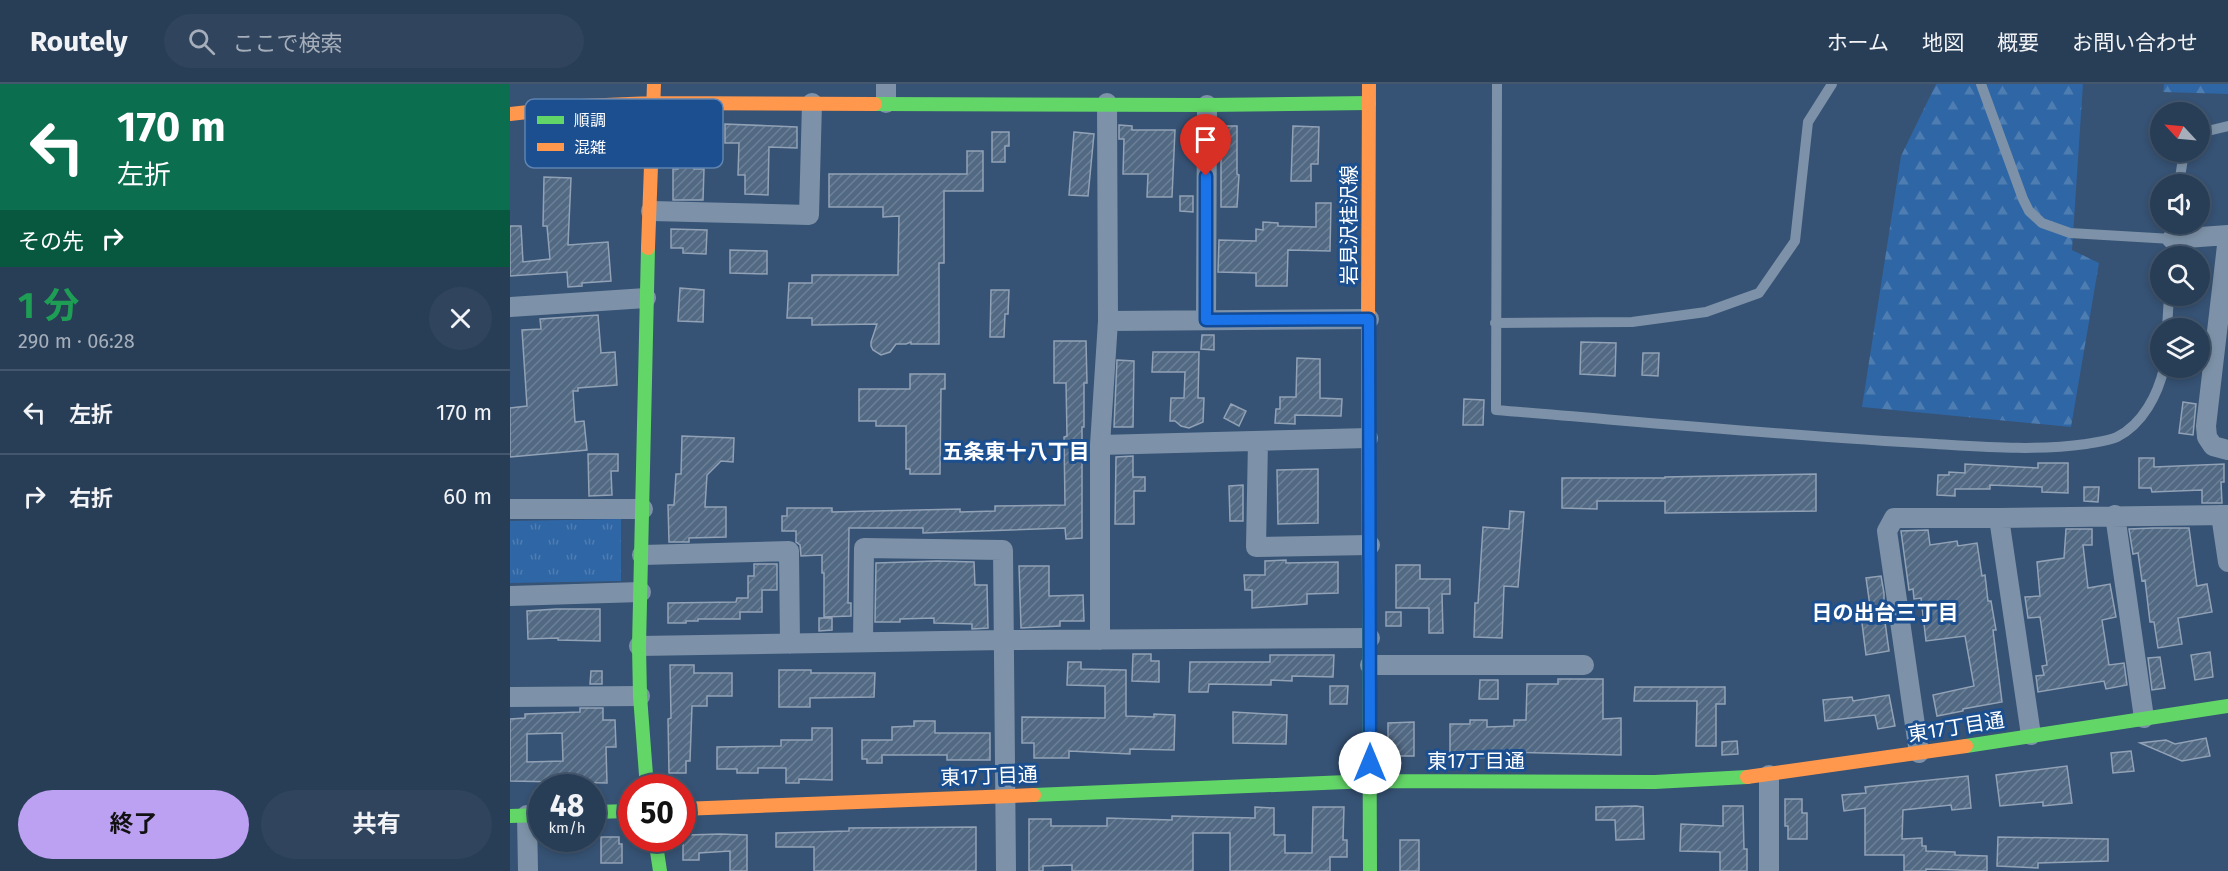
<!DOCTYPE html>
<html lang="ja">
<head>
<meta charset="utf-8">
<style>
	:root { --surface:#283e57; --page:#30455d; --text:#f1f3f6; --muted:#a5aeba; --line:#44576d; --accent:#bca0f2 }
	body { margin:0; font-family:"Fira Sans","Noto Sans JP",sans-serif; background:var(--page); color:var(--text); height:100vh; display:flex; flex-direction:column; font-size:22px; white-space:nowrap }
	* { box-sizing:border-box; margin:0 }
	p { font-size:20px; color:var(--muted) }
	.icon { flex:none; width:33px; height:33px; fill:none; stroke:currentColor; stroke-width:2; stroke-linecap:round; stroke-linejoin:round }
	.map { position:relative; flex:1; overflow:hidden }
	.panel { display:flex; flex-direction:column; background:var(--surface); width:510px }
	.panel>* { flex:none }
	.banner { background:#0b6e4f; color:#fff; overflow:hidden }
	.needle { width:39px; rotate:296deg }
	.controls { position:absolute; left:1640px; top:18px; display:grid; gap:12px }
	.controls a { display:grid; place-items:center; width:60px; height:60px; border-radius:50%; background:var(--surface); box-shadow:0 3px 9px #0003,0 0 0 2px var(--line); font-size:30px }
	.speed { position:absolute; left:18px; top:690px; display:flex; gap:12px; font-size:30px; font-weight:700; text-align:center }
	.speed>* { display:grid; place-content:center; width:78px; height:78px; border-radius:50%; background:var(--surface); box-shadow:0 3px 9px #0003,0 0 0 2px var(--line); line-height:1 }
	.speed small { font-size:15px; font-weight:400 }
	.speed .limit { border:9px solid #d22; background:#fff; color:#111 }
	.pin { position:absolute; display:grid; place-items:center; width:51px; height:51px; color:#fff; margin:-62px -26px; border-radius:50% 50% 50% 0; rotate:-45deg; box-shadow:0 0 6px #0007 }
	.pin .icon { rotate:45deg }
	.me { position:absolute; width:66px; margin:-33px; rotate:0deg; stroke-linejoin:round; filter:drop-shadow(0 0 4px #0008) }
	.turn { display:flex; align-items:center; gap:21px; height:126px; padding:0 18px; font-size:27px }
	.turn .icon { width:78px; height:78px; stroke-width:2.5 }
	.turn b { display:block; font-size:42px; line-height:51px }
	.then { display:flex; align-items:center; height:57px; padding:0 18px; background:#0003; gap:12px; font-size:22px }
	.round { display:grid; place-items:center; flex:none; width:63px; height:63px; border-radius:32px; background:var(--page) }
	.headline { display:flex; align-items:center; justify-content:space-between; height:102px; padding:0 18px }
	h1 { font-size:36px; font-weight:700; line-height:45px; color:#1e9e55 }
	.primary-button { display:flex; gap:12px; margin-top:auto; padding:12px 18px }
	.primary-button a { flex:1; height:69px; border-radius:36px; background:var(--accent); color:#111; font-size:24px; font-weight:700; line-height:69px; text-align:center }
	.primary-button a+a { background:var(--page); color:var(--text) }
	ul { padding:0; list-style:none }
	li { display:flex; align-items:center; gap:18px; height:84px; padding:0 18px; border-top:2px solid var(--line) }
	li div { flex:1 }
	li b { display:block; font-size:22px }
	li em { font-style:normal }
	header { display:flex; align-items:center; gap:36px; box-sizing:border-box; height:84px; padding:0 30px; background:var(--surface); border-bottom:2px solid var(--line) }
	header strong { font-size:28px }
	nav { display:flex; gap:33px; margin-inline-start:auto; font-size:21px }
	.search { width:420px; height:54px; background:var(--page); display:flex; align-items:center; gap:15px; box-sizing:border-box; padding:0 21px; border-radius:33px; color:var(--muted); font-size:22px }
	main { display:flex; flex:1; min-height:0 }
	.map>svg:first-child { display:block }
</style>
</head>
<body>
<header>
<strong>Routely</strong>
<div class="search"><svg class="icon" aria-label="search" viewBox="0 0 24 24"><circle cx="10" cy="10" r="6"/><path d="M15 15l6 6"/></svg>ここで検索</div>
<nav><a>ホーム</a><a>地図</a><a>概要</a><a>お問い合わせ</a></nav>
</header>
<main>
<section class="panel">
<div class="banner">
<div class="turn"><svg class="icon" aria-label="left" viewBox="0 0 24 24"><path d="M17 20v-9H6M10 6l-5 5 5 5"/></svg><div><b>170 m</b>左折</div></div>
<div class="then">その先<svg class="icon" aria-label="right" viewBox="0 0 24 24"><path d="M7 20v-9h11M14 6l5 5-5 5"/></svg></div>
</div>
<div class="headline"><div><h1>1 分</h1><p>290 m · 06:28</p></div><a class="round"><svg class="icon" aria-label="close" viewBox="0 0 24 24"><path d="M6 6l12 12M18 6L6 18"/></svg></a></div>
<ul>
<li><svg class="icon" aria-label="left" viewBox="0 0 24 24"><path d="M17 20v-9H6M10 6l-5 5 5 5"/></svg><div><b>左折</b></div><em>170 m</em></li>
<li><svg class="icon" aria-label="right" viewBox="0 0 24 24"><path d="M7 20v-9h11M14 6l5 5-5 5"/></svg><div><b>右折</b></div><em>60 m</em></li>
</ul>
<div class="primary-button"><a>終了</a><a>共有</a></div>
</section>
<div class="map">
<svg width="1718" height="787" viewBox="0 0 1718 787">
	<defs>
		<pattern id="forest-firs" width="22" height="20" patternUnits="userSpaceOnUse" patternTransform="scale(1.5)"><rect width="22" height="20" fill="#2f66a5"/><path d="M5 1l3.5 6h-7zM16 11l3.5 6h-7z" fill="#4e7db2"/></pattern>
		<pattern id="park-tufts" width="24" height="20" patternUnits="userSpaceOnUse" patternTransform="scale(1.5)"><rect width="24" height="20" fill="#2f66a5"/><path d="M3 7l-1-3M5 7V3M7 7l1-3M15 17l-1-3M17 17v-4M19 17l1-3" fill="none" stroke="#4e7db2"/></pattern>
		<pattern id="building-hatch" width="6" height="6" patternUnits="userSpaceOnUse" patternTransform="scale(1.5)"><rect width="6" height="6" fill="#526984"/><path d="M-1 1l2-2M0 6l6-6M5 7l2-2" fill="none" stroke="#6c8096"/></pattern>
	</defs>
	<rect width="100%" height="100%" fill="#365274"/>
	<path fill="url(#forest-firs)" d="M1426,0H1573L1562,166L1589,179L1561,343L1352,323L1391,72Z
		M1654,0H1718V10L1653,8Z"/>
	<path fill="url(#park-tufts)" d="M111,435V497L0,499V437Z"/>
	<path fill="url(#building-hatch)" stroke="#92a2b6" stroke-width="1.5" fill-rule="evenodd" d="M215,40L287,43V64L259,63L258,111L235,110V91H228L229,59H215Z
		M609,41L622,42V46H665L662,113H637L638,90H613L614,55H609Z
		M711,42H727V90L729,91L727,123H711Z
		M783,42L809,43L808,80H801V97H781Z
		M169,43H185L184,85H194L193,116H163V85H168Z
		M482,48H499V62H495V78H482Z
		M564,48L584,50L578,112L559,111Z
		M457,67H473V107H434V179H429V260H401V258L396,260H386L380,268L371,271L363,266L361,262V258L367,240L302,241V234H277L279,199H302V191H388L389,132L373,133V123H319V90H457Z
		M34,93L61,94L58,161L98,158L101,197L72,199V202L58,203L57,188L0,192V142H11L13,178L40,175L37,142H33Z
		M670,112H683V128L670,127Z
		M806,119H821L820,167L778,166L777,202H746V189L708,188L709,156L746,157V145L753,146V138L768,139V142L806,143Z
		M161,145L197,146L196,170L173,169V164H161Z
		M220,166L257,167V190L220,189Z
		M170,204L194,206L193,238L168,237Z
		M481,206H499L498,230H495L494,253H480Z
		M88,231L91,269L105,268L107,301L68,304V307H63L65,338L74,337L77,366L0,373V324L17,322L12,246L31,245L30,235Z
		M692,251H704V266L691,265Z
		M544,257H576L577,299H574V343H572V454L556,455L555,444L413,449V444H339L338,519H341V532L314,533V489H312V471L291,472L290,461L286,458V447H272V432H277V424H322V428L450,425V428L485,427V422L555,421L554,353L557,352L556,299H544Z
		M1071,258L1106,259L1105,292L1070,290Z
		M643,268H689L688,314H694L693,338L679,344L671,342L665,337H660L661,314H674L675,288H642Z
		M1133,269H1149L1148,292L1132,291Z
		M787,274L810,275V314L832,315L831,332L785,331V340L765,339L766,325H770V313H786Z
		M607,276L624,277L623,343H604Z
		M400,290H435V305H431L430,390H400V385H396V342H366V337H349V305H400Z
		M954,315L974,316L973,341H953Z
		M1673,318L1686,320L1683,351L1669,349Z
		M721,320L736,327L729,342L714,334Z
		M172,352L224,354L223,378L211,377L197,391L195,423H216V453L179,454V458H159L158,421H164L166,390H171Z
		M78,370H108V387H101L102,411L79,412Z
		M623,372V393H635V407H624V440H605L606,373Z
		M1629,374H1644V383L1714,380V398H1711L1712,419H1692V406L1642,408L1641,404H1629Z
		M1528,379H1558V409L1532,408V403L1480,401V405H1445V412L1427,411L1428,391H1439V388L1455,389V380L1528,384Z
		M808,385V439L768,440L767,386Z
		M1306,390V427L1155,429V417H1087V425L1052,424V394H1155V393Z
		M733,401V437H720L719,402Z
		M1574,403H1589L1588,418L1574,417Z
		M1000,427L1014,428L1008,503L994,502L992,554L964,553L965,519H968L973,443L999,445Z
		M1643,444H1679L1687,502L1697,500L1702,528L1668,534L1672,560L1648,564L1644,538H1640L1635,496L1632,497L1628,469L1623,470L1619,445Z
		M1556,445H1582V461H1573L1578,504L1600,500L1606,533L1592,536L1599,581L1614,579L1617,601L1596,605L1594,597L1528,608L1526,592L1534,591L1532,582L1537,581L1530,533L1518,534L1515,513L1530,512L1527,478L1554,474Z
		M1418,446L1420,461L1447,457L1448,462L1467,459L1472,492L1475,491L1478,517H1481L1486,546H1483L1492,618L1453,625V627L1427,632L1423,611L1464,602L1455,552L1416,557L1411,514L1404,515L1403,505L1399,506L1391,447Z
		M776,476V479L828,478V509L797,510V520L742,524V506H735L734,491H755V477Z
		M427,477L464,478L465,501H477L478,544L462,545V540L424,539V534L390,535V538H365L366,479Z
		M244,480H267V506H252V528H230V535H188V537H176V539H158V519L226,518L227,514H238V492H244Z
		M886,481H910V495H940V510H932L933,549H919V524H886Z
		M509,482H539V512L573,511L574,537H550V542L511,544Z
		M1371,492L1374,509V516H1372L1379,567L1356,571L1351,531L1361,529L1356,494Z
		M46,525H90V557L48,556V554L18,555L17,527Z
		M876,528H891V542H876Z
		M309,534H322V546L309,547Z
		M1700,568L1703,593L1685,596L1681,571Z
		M623,570H641V577H649V598L622,597Z
		M760,571H824L823,593L782,592V597L761,596V601L699,600L698,608H679L680,578H760Z
		M1650,573L1655,604L1642,606L1638,574Z
		M558,578H571V585L616,586V632L644,633V630L665,631L664,666L620,665V670L559,667V674H524V659H512V633L595,634V602L557,601Z
		M160,581H184V589H222V612H197V622H182L180,677H176V689H159L158,635L161,634Z
		M269,586H301V589H365L364,613L300,614V623H269Z
		M81,587H92V600H80Z
		M1048,595H1093V635L1111,634V671L993,668V673L961,674L960,671H940V640H960V636H977V643L1004,642V636H1016L1017,600H1048Z
		M970,596H988V615H969Z
		M820,602H838L837,620H820Z
		M1125,603H1215V620H1206V662H1186L1187,617H1124Z
		M1379,611L1385,642L1368,645L1365,631L1315,637L1313,616L1342,613L1343,617Z
		M70,624H93V636H105L106,663H96L97,699L0,697V635L15,634V630L70,628ZM52,649L53,677L17,678V650Z
		M723,628L777,631L776,660L723,659Z
		M404,637H425V649H480V676H437V671H372V679H357V675H352V656H382V643L404,642Z
		M904,638V672H878V639Z
		M302,644H322V696L289,695V699H276V684H248V689H227V685H207V663L271,662V656H302Z
		M1696,654L1700,672L1672,677L1630,659L1656,656L1665,660Z
		M1227,657L1228,670L1212,671V658Z
		M1621,667L1624,687L1603,689L1601,669Z
		M1557,682L1562,719L1533,722V718L1490,722L1486,691Z
		M1458,692L1461,724L1442,726L1441,721L1393,726L1392,755L1412,754V762H1416V767L1445,768V771L1477,772V787L1416,785V787H1394V771H1355V724L1334,727L1332,711L1356,709L1355,703Z
		M1275,715H1292V729H1297V755H1278V742H1275Z
		M1126,722L1133,723L1134,755L1106,756L1105,736H1086V723Z
		M1213,722H1233L1234,765H1237V787H1210V768L1170,767L1171,740L1213,742Z
		M745,723L764,724V751H775V769H802L803,723H834L833,756H837V773H820V787H720V749H683V787H562V781L533,782V787H519V735H541V742H597V734L662,736V732L745,734Z
		M466,743V787H304V763H266V749L339,747V744Z
		M210,750L237,751V787H220V767L189,769V776H173V754H178V751Z
		M91,753H109V760H112V779H91Z
		M1488,753L1598,755V777L1528,779V784L1487,782Z
		M890,756H909V787H890Z"/>
	<g fill="none" stroke-linecap="round" stroke-linejoin="round">
		<path stroke="#7d92a8" stroke-width="10" d="M987,0L986,326C1133,338 1279,352 1426,360C1476,363 1527,367 1576,360C1586,358 1599,357 1607,353C1633,340 1648,310 1654,284
			M1471,0L1513,115L1519,127L1532,139L1560,149L1662,155
			M1689,49L1718,42
			M1669,100L1674,68
			M1661,172L1664,140
			M985,239L1122,238L1196,228L1249,209L1285,157L1298,38L1322,0
			M1657,244L1659,212"/>
		<path stroke="#7d92a8" stroke-width="20" d="M376,0V19
			M141,127L299,131L302,19
			M1718,153L1696,342L1697,353L1703,362L1718,366
			M1662,155L1718,151
			M0,223L136,214
			M696,236L697,21
			M598,237L859,235
			M748,357L746,463L860,461
			M590,361L858,354
			M0,425H133
			M1605,431L1634,634
			M1711,431L1718,478
			M1489,434L1718,431
			M132,471L279,467L280,560
			M0,512L131,508
			M590,556V361L598,237L597,19
			M353,558L354,464L493,466L496,787
			M129,562L494,556L860,554
			M860,581H1074
			M0,613L130,612
			M1409,669L1377,447L1384,434H1489L1521,651
			M1259,691V787
			M17,731L18,787"/>
		<path stroke="#63d668" stroke-width="14" d="M365,20L697,21L859,19
			M858,241L860,787
			M1456,662L1718,622
			M137,704L130,612L129,562L138,164
			M524,711L860,697L1145,698L1237,693
			M82,728L122,727
			M0,732L32,731
			M145,754L150,787"/>
		<path stroke="#ff974d" stroke-width="14" d="M0,30L71,22L143,19L365,20
			M138,164L144,0
			M858,241L859,0
			M1237,693L1456,662
			M172,725L524,711"/>
	</g>
	<g fill="none" stroke-linecap="round" stroke-linejoin="round">
		<defs>
			<path id="route" d="M696,92V236L859,235L860,679"/>
		</defs>
		<use href="#route" stroke="#114b97" stroke-width="15"/>
		<use href="#route" stroke="#1a73e8" stroke-width="10"/>
	</g>
	<g text-anchor="middle" dominant-baseline="central" stroke-width="6" stroke-linejoin="round" paint-order="stroke">
		<g font-size="20" fill="#fff" stroke="#1b4f8f">
			<text transform="translate(839 141) rotate(-90)">岩見沢桂沢線</text>
			<text transform="translate(1446 643) rotate(-9)">東17丁目通</text>
			<text x="966" y="677">東17丁目通</text>
			<text transform="translate(479 692) rotate(-2)">東17丁目通</text>
		</g>
		<g font-size="21" font-weight="bold" fill="#fff" stroke="#1b4f8f">
			<text x="506" y="368">五条東十八丁目</text>
			<text x="1375" y="529">日の出台三丁目</text>
		</g>
	</g>
	<rect x="15" y="15" width="198" height="69" rx="9" fill="#1b4f8f" stroke="#5f84b1" stroke-width="1.5"/>
	<rect x="27" y="32" width="27" height="8" fill="#63d668"/>
	<rect x="27" y="59" width="27" height="8" fill="#ff974d"/>
	<g font-size="16" fill="#fff">
		<text x="64" y="42">順調</text>
		<text x="64" y="69">混雑</text>
	</g>
</svg>
<div class="controls">
<a><svg class="needle" viewBox="-14 -14 28 28"><path d="M0-13l5 13h-10z" fill="#e53935"/><path d="M0 13l5-13h-10z" fill="#a5aeba"/></svg></a>
<a><svg class="icon" aria-label="sound" viewBox="0 0 24 24"><path d="M4 9h4l5-4v14l-5-4H4zM17 9q2 3 0 6"/></svg></a>
<a><svg class="icon" aria-label="search" viewBox="0 0 24 24"><circle cx="10" cy="10" r="6"/><path d="M15 15l6 6"/></svg></a>
<a><svg class="icon" aria-label="layers" viewBox="0 0 24 24"><path d="M12 4l9 5-9 5-9-5zM3 14l9 5 9-5"/></svg></a>
</div>
<div class="speed"><div>48<small>km/h</small></div><div class="limit">50</div></div>
<div class="pin" style="left:696px;top:92px;background:#d93025"><svg class="icon" aria-label="arrive" viewBox="0 0 24 24"><path d="M6 21V4h12l-3 4 3 4H6"/></svg></div>
<svg class="me" style="left:860px;top:679px" viewBox="-20 -20 40 40"><circle r="19" fill="#fff"/><path d="M0-13L10 11 0 6-10 11z" fill="#1a73e8"/></svg>
</div>
</main>
</body>
</html>
